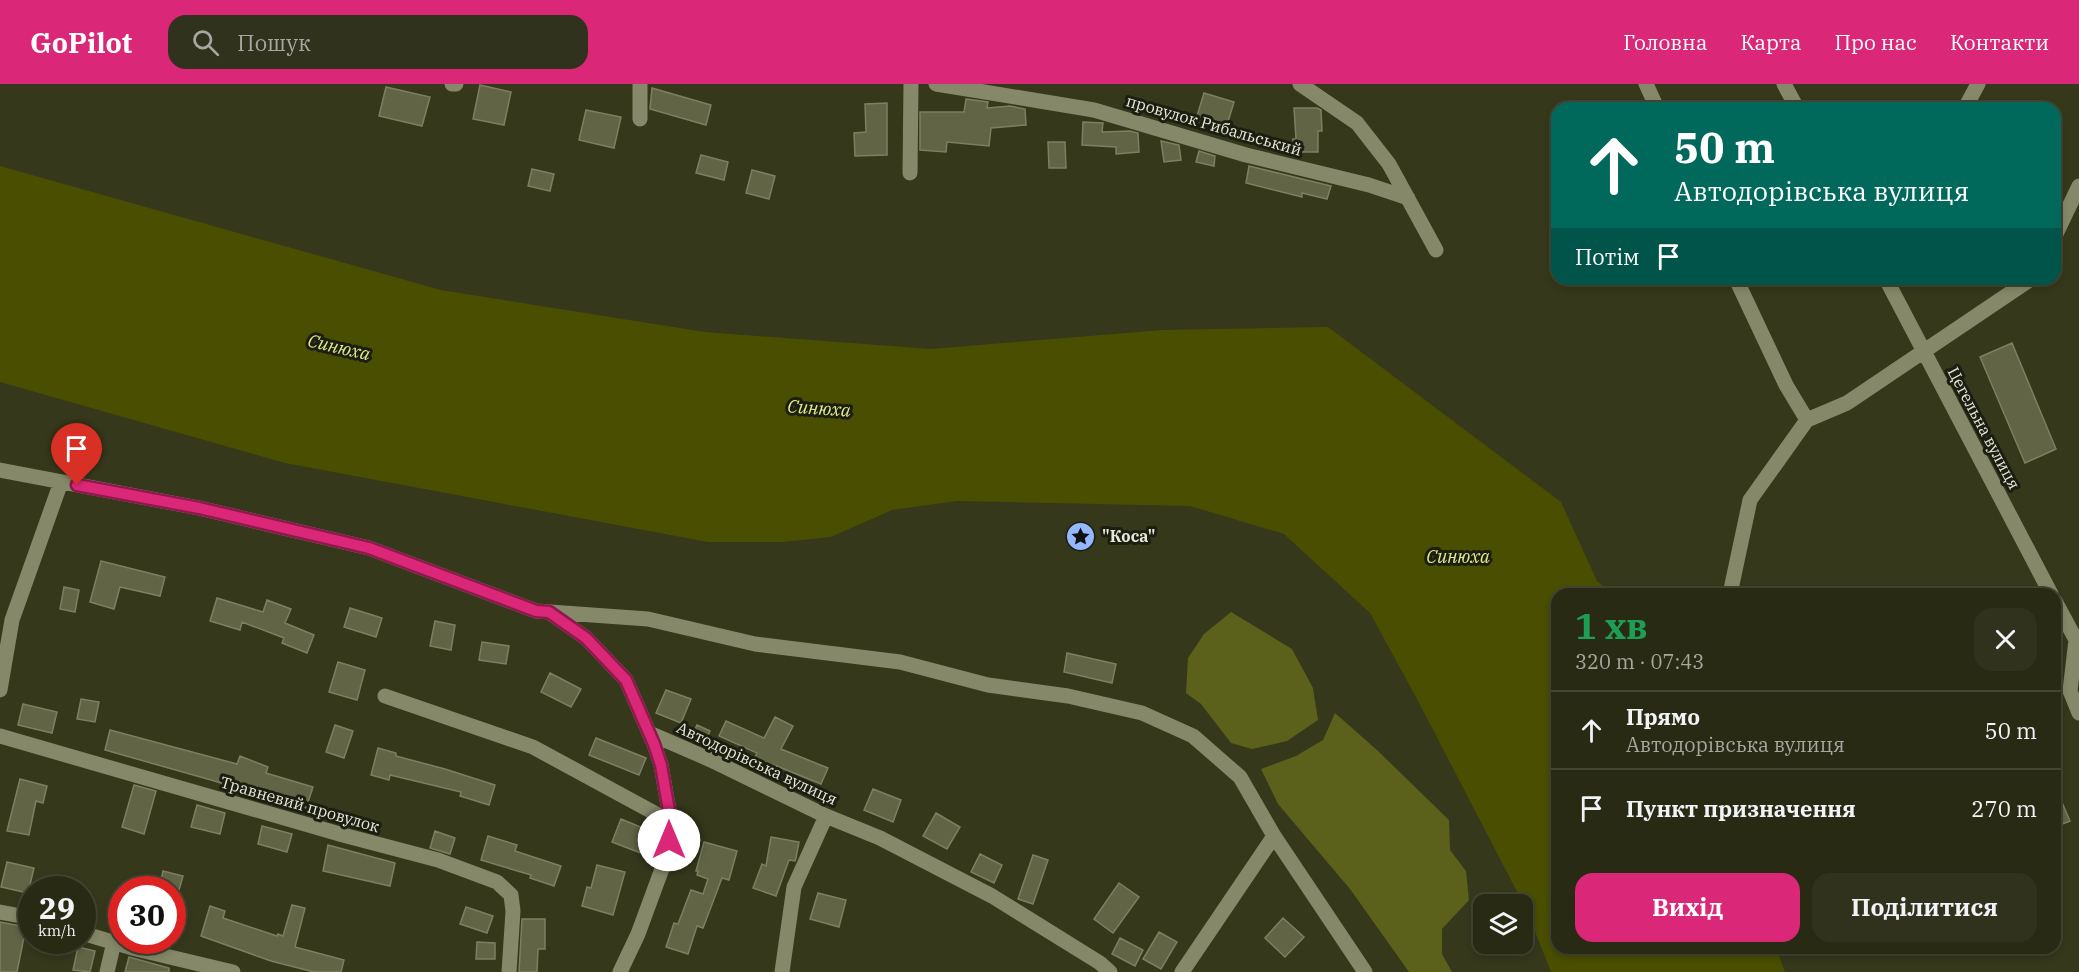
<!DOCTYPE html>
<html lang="uk">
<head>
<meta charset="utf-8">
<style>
	:root { --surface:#282a14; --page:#30321d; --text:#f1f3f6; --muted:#a5a7a0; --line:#444634; --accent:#db2777 }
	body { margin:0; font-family:"IBM Plex Serif",serif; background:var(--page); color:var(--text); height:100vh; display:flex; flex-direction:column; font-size:22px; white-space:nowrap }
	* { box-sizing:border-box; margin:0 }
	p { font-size:20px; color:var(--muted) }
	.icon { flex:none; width:33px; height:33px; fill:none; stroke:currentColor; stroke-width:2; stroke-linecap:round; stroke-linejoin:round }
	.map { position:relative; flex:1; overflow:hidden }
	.details { position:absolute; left:1551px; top:504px; width:510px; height:366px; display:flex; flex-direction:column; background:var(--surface); border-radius:18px; box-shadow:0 3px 9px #0003,0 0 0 2px var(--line) }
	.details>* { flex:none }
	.guide { position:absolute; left:1551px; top:18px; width:510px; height:183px; border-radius:18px; box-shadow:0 3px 9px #0003,0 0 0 2px var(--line); background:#00695c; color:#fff; overflow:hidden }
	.buttons { position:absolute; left:1473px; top:810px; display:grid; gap:12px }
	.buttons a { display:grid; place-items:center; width:60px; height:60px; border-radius:12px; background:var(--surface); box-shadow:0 3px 9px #0003,0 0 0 2px var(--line); font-size:30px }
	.speed { position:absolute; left:18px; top:792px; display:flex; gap:12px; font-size:30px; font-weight:700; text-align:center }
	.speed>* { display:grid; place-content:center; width:78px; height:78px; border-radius:50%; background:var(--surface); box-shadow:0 3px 9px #0003,0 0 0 2px var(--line); line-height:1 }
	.speed small { font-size:15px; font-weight:400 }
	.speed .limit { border:9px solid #d22; background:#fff; color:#111 }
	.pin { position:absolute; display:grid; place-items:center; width:51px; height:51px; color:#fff; margin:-62px -26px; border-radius:50% 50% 50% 0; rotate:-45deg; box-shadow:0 0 6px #0007 }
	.pin .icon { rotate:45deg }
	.me { position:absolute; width:66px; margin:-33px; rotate:0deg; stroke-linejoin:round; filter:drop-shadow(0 0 4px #0008) }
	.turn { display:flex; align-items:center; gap:21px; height:126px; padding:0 24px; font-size:27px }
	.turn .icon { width:78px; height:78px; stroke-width:2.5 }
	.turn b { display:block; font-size:42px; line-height:51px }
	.then { display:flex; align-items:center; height:57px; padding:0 24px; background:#0003; gap:12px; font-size:22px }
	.round { display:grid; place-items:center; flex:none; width:63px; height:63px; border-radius:18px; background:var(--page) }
	.overview { display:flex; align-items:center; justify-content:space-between; height:102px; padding:0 24px }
	h1 { font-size:36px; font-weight:800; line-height:45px; color:#1e9e55 }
	.action { display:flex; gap:12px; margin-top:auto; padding:12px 24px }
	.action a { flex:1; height:69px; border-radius:18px; background:var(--accent); color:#fff; font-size:24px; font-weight:800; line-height:69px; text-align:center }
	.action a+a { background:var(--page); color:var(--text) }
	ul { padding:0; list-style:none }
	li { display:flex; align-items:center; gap:18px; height:78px; padding:0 24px; border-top:2px solid var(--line) }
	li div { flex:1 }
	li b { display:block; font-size:22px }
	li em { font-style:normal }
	header { display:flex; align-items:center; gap:36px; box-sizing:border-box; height:84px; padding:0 30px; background:var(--accent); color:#fff }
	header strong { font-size:28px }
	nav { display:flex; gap:33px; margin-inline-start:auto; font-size:21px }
	.search { width:420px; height:54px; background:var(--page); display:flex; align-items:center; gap:15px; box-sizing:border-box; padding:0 21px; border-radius:18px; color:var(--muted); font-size:22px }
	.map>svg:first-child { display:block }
</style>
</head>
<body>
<header>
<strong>GoPilot</strong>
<div class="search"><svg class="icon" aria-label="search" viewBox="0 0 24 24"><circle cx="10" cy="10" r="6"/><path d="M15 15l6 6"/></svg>Пошук</div>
<nav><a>Головна</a><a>Карта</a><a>Про нас</a><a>Контакти</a></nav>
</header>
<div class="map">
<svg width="2079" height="888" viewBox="0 0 2079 888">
	<rect width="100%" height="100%" fill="#35381b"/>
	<path fill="#5b601b" d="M1231,528L1292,565L1313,604L1318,636L1287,657L1252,665L1231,659L1201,620L1186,609L1188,574L1204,550Z
		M1335,629L1378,667L1449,736L1450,766L1466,787L1469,816L1442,845V870L1452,888H1409L1350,805L1278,720L1261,685L1296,672L1323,656Z"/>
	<path fill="#494e00" d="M0,82L441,206L705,248L931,265L1162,246L1328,243L1561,418L1597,497L1612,510H1557V864H1776L1785,888H1551L1526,825L1417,615L1370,529L1284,450L1190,422L957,417L892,426L831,453L782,458H708L285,379L0,298Z"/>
	<path fill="#616546" stroke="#7c8061" stroke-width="1.5" d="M480,1L511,8L504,41L473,35Z
		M386,3L430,13L422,42L379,32Z
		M652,4L711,21L706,41L650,25Z
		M1204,9L1234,18L1227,41L1197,32Z
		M966,15L988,18L987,24L1010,22L1025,25L1026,41L991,44L989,62L947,58L946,68L920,66V28H964Z
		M887,19V71L855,72L854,49L866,48L865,20Z
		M1294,24H1317L1321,26L1322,47H1318V68H1293V55H1296Z
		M586,26L621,33L614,64L579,56Z
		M1083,38L1103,39L1102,48L1130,47L1138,49L1139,68L1116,70V63L1082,61Z
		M1161,57L1179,61L1181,76L1164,78Z
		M1048,58H1065L1066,84H1049Z
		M1199,67L1215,72L1214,82L1196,78Z
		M701,71L728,78L724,96L696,89Z
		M1249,82L1331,102L1327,115L1302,109V113L1246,99Z
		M532,85L554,90L550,107L528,102Z
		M752,86L775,92L769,115L746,109Z
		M2012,259L2056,365L2025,379L1980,273Z
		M101,477L165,493L160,512L120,503L114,525L90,518Z
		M64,503L79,506L75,528L60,525Z
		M217,514L263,528L267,516L291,525L285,539L314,551L307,569L282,559L284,554L242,538L240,546L210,537Z
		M350,524L382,534L376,553L344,543Z
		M435,537L455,541L451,566L430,562Z
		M482,558L509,562L506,580L479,576Z
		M1067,569L1116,580L1112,599L1064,588Z
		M338,578L365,586L357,616L329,608Z
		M550,589L581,605L571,623L541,608Z
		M666,606L691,615L681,639L656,629Z
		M81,615L99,618L95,638L77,635Z
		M23,620L57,628L52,649L18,641Z
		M775,633L793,642L781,665L828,684L821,700L774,681L772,684L754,675L757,669L719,652L726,637L764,654Z
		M335,641L353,647L344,674L326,668Z
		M697,641L710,647L704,662L690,656Z
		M110,646L237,680L240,672L268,683L266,689L313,703L306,724L259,709L257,712L218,698L105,666Z
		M596,654L646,674L639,691L589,671Z
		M378,664L396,669V672L445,685L495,701L489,721L460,712L461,708L390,691L389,696L371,691Z
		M20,695L47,702L43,719L36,717L29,751L7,747Z
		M134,701L156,707L144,750L122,743Z
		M2055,702L2070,737L2055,743Z
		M873,705L901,716L893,738L864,726Z
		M197,721L225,729L220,750L191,743Z
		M936,729L960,743L947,765L923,752Z
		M621,735L655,749L646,771L612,758Z
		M262,742L292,750L287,768L258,760Z
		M435,747L455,754L450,770L430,764Z
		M488,752L517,761L515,767L561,782L554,802L530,794L531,791L481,776Z
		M771,753L799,758L796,774L795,777L789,776L776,812L753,804L762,780L766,782Z
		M704,758L737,767L729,796L722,794L703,844L697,842L688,870L666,863L674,839L678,840L691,806L703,810L708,795L697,791L698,787H696Z
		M328,761L395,779L390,802L323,787Z
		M980,770L1002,781L994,799L971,788Z
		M1033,771L1048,776L1033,820L1018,815Z
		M7,778L34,784L28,809L1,803Z
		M597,781L625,788L613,831L582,822L587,803L591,804Z
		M163,787L183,792L179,806H159Z
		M1119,799L1139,813L1113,849L1094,835Z
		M818,809L846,816L839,843L810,835Z
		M292,821L305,824L295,863L344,876L341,888H314L271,877L201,852L210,822L225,827L223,834L277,852L278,850L283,852Z
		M466,823L493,832L487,849L460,840Z
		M1283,834L1304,853L1285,873L1265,854Z
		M522,835H545V865H538L537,888H519Z
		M0,838L26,843L17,888H0Z
		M1159,848L1177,858L1161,885L1143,875Z
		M1120,854L1143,866L1135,882L1112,870Z
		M477,858L495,859V875H476Z
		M78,863L95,867L90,888L73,886Z
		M129,873L169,884V888H125Z"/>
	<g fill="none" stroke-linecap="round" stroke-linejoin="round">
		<path stroke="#858969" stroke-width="15" d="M452,0H456
			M640,0V35
			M936,0L1094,26L1246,71L1369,101L1408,114
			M1300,0L1357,39L1389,80L1436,166
			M1646,0L1657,24
			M1784,0L1797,24
			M1965,24L1978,0
			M910,89L911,0
			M2055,152L2079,102
			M1736,195L1786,301L1807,336
			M1886,195L2051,510
			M0,386L199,424L369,464L536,527L648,535L755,560L900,578L988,601L1068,612L1142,629L1193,652L1240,693L1274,752L1365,888
			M1730,510L1750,416L1807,336L1847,319L2031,195
			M2055,517L2076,556L2070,607L2079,629
			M549,528L586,554L626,596L654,660L661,681L671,738L666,774L638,850L620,888
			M0,606L12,536L61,398
			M385,612L533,663L671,738
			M649,649L711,676L826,732L880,754L992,812L1100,879L1110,888
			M0,652L343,751L438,776L497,798L511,811L513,827L509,888
			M0,828L32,834
			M82,849L136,865L233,888
			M107,888L114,858
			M782,888L794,803L826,732
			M1182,888L1274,752"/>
	</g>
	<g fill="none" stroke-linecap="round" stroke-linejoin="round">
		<defs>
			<path id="route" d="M77,401L199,424L369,464L536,527L549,528L586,554L626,596L654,660L661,681L671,738L669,756"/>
		</defs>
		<use href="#route" stroke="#8e194d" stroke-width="15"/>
		<use href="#route" stroke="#db2777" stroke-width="10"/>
	</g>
	<defs>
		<symbol id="sight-disc" viewBox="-11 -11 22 22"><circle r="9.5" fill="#94b7fd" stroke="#1c1e11"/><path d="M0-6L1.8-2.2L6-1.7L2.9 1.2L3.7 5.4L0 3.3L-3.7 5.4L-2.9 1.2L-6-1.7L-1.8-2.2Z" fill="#111"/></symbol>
	</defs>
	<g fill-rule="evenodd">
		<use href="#sight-disc" x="1064" y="436" width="33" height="33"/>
	</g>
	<g text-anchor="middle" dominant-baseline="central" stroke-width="6" stroke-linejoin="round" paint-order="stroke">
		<g font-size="16" fill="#e6e9d7" stroke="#1c1e11">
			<text transform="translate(1214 41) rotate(16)">провулок Рибальський</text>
			<text transform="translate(1984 344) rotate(62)">Цегельна вулиця</text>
			<text transform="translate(757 679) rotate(25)">Автодорівська вулиця</text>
			<text transform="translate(300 720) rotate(16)">Травневий провулок</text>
		</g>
		<g font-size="16" font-weight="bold" fill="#e6e9d7" stroke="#1c1e11" text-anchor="start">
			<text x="1102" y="452">"Коса"</text>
		</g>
		<g font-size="18" font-style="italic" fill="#e1eb8b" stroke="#1c1e11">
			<text transform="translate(339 263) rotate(13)">Синюха</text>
			<text transform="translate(819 324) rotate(4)">Синюха</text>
			<text x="1458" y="472">Синюха</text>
		</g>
	</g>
</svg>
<div class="buttons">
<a><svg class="icon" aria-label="layers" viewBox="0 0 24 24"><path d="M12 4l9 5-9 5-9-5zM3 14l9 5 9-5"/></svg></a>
</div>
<div class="speed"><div>29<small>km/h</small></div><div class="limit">30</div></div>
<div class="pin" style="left:77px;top:401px;background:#d93025"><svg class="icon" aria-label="arrive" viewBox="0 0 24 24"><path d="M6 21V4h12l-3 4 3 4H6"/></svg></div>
<svg class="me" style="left:669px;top:756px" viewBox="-20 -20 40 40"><circle r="19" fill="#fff"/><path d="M0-13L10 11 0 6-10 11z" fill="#db2777"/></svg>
<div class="guide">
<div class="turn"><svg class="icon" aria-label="ahead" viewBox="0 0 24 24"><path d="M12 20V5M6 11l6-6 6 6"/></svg><div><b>50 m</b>Автодорівська вулиця</div></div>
<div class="then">Потім<svg class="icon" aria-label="arrive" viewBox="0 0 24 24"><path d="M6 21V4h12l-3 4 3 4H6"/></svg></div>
</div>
<section class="details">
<div class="overview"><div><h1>1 хв</h1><p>320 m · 07:43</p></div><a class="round"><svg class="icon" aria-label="close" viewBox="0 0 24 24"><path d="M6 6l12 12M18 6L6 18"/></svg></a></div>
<ul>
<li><svg class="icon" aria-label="ahead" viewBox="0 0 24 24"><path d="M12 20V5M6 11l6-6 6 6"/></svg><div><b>Прямо</b><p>Автодорівська вулиця</p></div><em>50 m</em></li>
<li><svg class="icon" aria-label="arrive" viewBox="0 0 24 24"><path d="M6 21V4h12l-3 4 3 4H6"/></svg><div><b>Пункт призначення</b></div><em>270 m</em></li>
</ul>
<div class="action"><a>Вихід</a><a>Поділитися</a></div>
</section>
</div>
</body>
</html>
